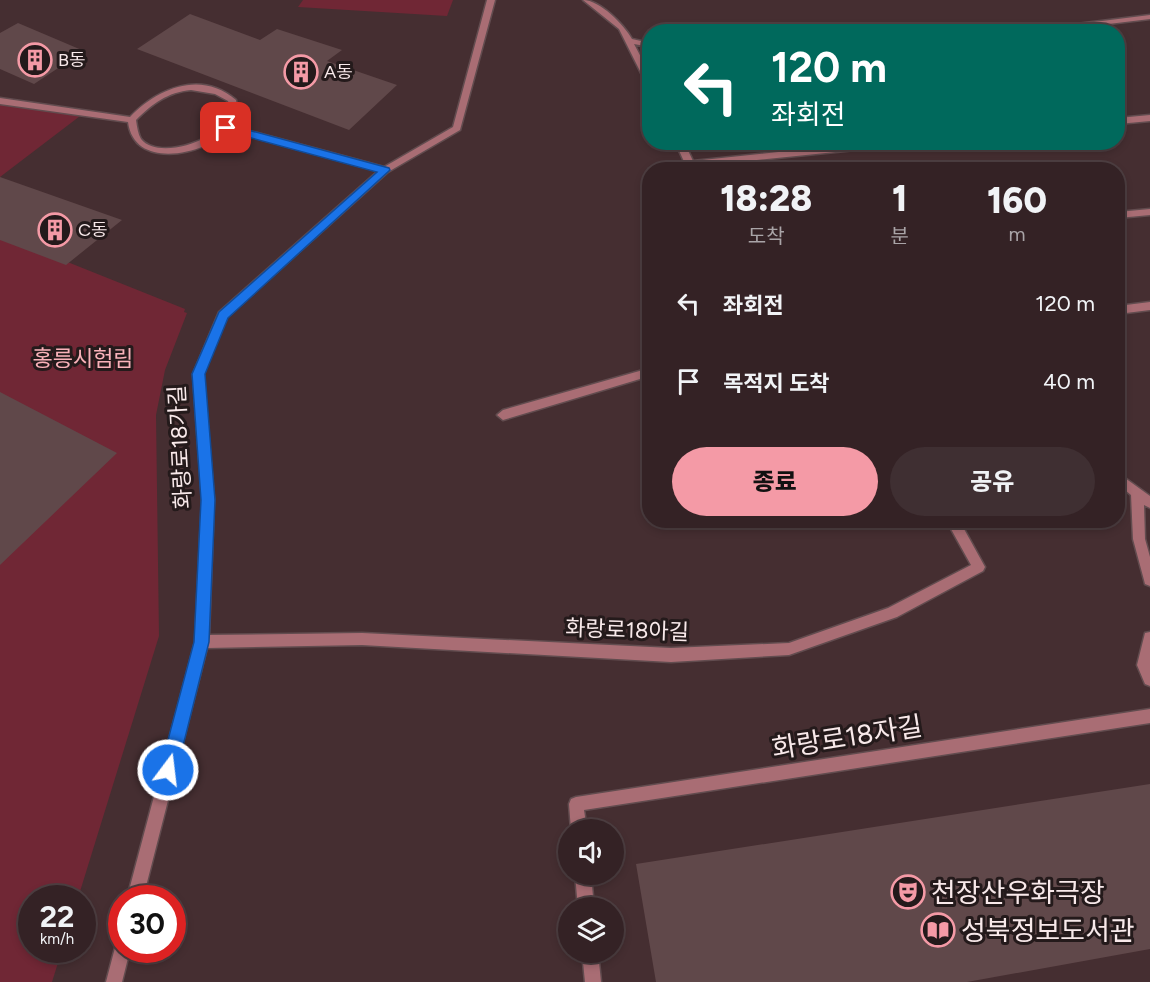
<!DOCTYPE html>
<html lang="ko">
<head>
<meta charset="utf-8">
<style>
	:root { --surface:#342225; --page:#3f2f32; --text:#f1f3f6; --muted:#a9a4a7; --line:#4e3f42; --accent:#f49aa6 }
	body { margin:0; font-family:Figtree,"Noto Sans KR",sans-serif; background:var(--page); color:var(--text); height:100vh; display:flex; flex-direction:column; font-size:22px; white-space:nowrap }
	* { box-sizing:border-box; margin:0 }
	p { font-size:20px; color:var(--muted) }
	.icon { flex:none; width:33px; height:33px; fill:none; stroke:currentColor; stroke-width:2; stroke-linecap:round; stroke-linejoin:round }
	.map { position:relative; flex:1; overflow:hidden }
	.panel { position:absolute; left:642px; top:162px; width:483px; height:366px; display:flex; flex-direction:column; background:var(--surface); border-radius:24px; box-shadow:0 3px 9px #0003,0 0 0 2px var(--line) }
	.panel>* { flex:none }
	.guide { position:absolute; left:642px; top:24px; width:483px; height:126px; border-radius:24px; box-shadow:0 3px 9px #0003,0 0 0 2px var(--line); background:#00695c; color:#fff; overflow:hidden }
	.fabs { position:absolute; left:558px; top:819px; display:grid; gap:12px }
	.fabs a { display:grid; place-items:center; width:66px; height:66px; border-radius:50%; background:var(--surface); box-shadow:0 3px 9px #0003,0 0 0 2px var(--line); font-size:30px }
	.speed { position:absolute; left:18px; top:885px; display:flex; gap:12px; font-size:30px; font-weight:700; text-align:center }
	.speed>* { display:grid; place-content:center; width:78px; height:78px; border-radius:50%; background:var(--surface); box-shadow:0 3px 9px #0003,0 0 0 2px var(--line); line-height:1 }
	.speed small { font-size:15px; font-weight:400 }
	.speed .limit { border:9px solid #d22; background:#fff; color:#111 }
	.pin { position:absolute; display:grid; place-items:center; width:51px; height:51px; color:#fff; margin:-26px; border-radius:12px; box-shadow:0 3px 9px #0006 }
	.me { position:absolute; width:66px; margin:-33px; rotate:15deg; stroke-linejoin:round; filter:drop-shadow(0 0 4px #0008) }
	.turn { display:flex; align-items:center; gap:21px; height:126px; padding:0 30px; font-size:27px }
	.turn .icon { width:78px; height:78px; stroke-width:2.5 }
	.turn b { display:block; font-size:42px; line-height:51px }
	.eta { display:flex; justify-content:space-evenly; align-items:center; height:102px; text-align:center }
	.eta b { font-size:36px; font-weight:800; line-height:42px }
	.primary-button { display:flex; gap:12px; margin-top:auto; padding:12px 30px }
	.primary-button a { flex:1; height:69px; border-radius:36px; background:var(--accent); color:#111; font-size:24px; font-weight:800; line-height:69px; text-align:center }
	.primary-button a+a { background:var(--page); color:var(--text) }
	ul { padding:0; list-style:none }
	li { display:flex; align-items:center; gap:18px; height:78px; padding:0 30px }
	li div { flex:1 }
	li b { display:block; font-size:22px }
	li em { font-style:normal }
	.map>svg:first-child { display:block }
</style>
</head>
<body>
<div class="map">
<svg width="1150" height="982" viewBox="0 0 1150 982">
	<rect width="100%" height="100%" fill="#452e31"/>
	<path fill="#702735" d="M303,0H453L447,16L298,7Z
		M0,101L84,113L0,177Z
		M0,235L185,309L184,312L187,313L165,370L156,415L159,636L78,898H32V950H62L52,982H0Z"/>
	<path fill="#60484a" d="M190,14L260,40L277,29L342,50L327,61L397,85L349,130L137,49Z
		M18,23L84,51L34,84L0,69V33Z
		M0,177L122,220L66,265L0,240Z
		M0,392L117,453L0,565Z
		M1150,784V949L967,982H656L636,864Z"/>
	<g fill="none" stroke-linecap="round" stroke-linejoin="round">
		<defs>
			<path id="street" d="M487,0H495L460,130L388,172L227,317L203,374L214,499L209,635L362,633L671,648L789,643L888,608L971,565L946,520H959L985,567L983,571L897,617L789,655L671,662L362,645L207,648L143,898H127L195,642L202,499L193,374L219,312L378,171L227,130C220,136 213,142 204,146C176,158 133,160 128,122L0,104V98L130,117C158,88 201,70 236,100L238,112L231,126L384,167L453,127ZM191,90L215,94L228,101C229,104 230,108 230,111C227,138 159,162 141,139C138,134 137,127 136,120C152,104 168,92 191,90Z
				M583,0C600,0 624,25 632,39L650,43V47L634,44L650,74V85L646,83L619,29Z
				M1150,15V19L1042,32H1013Z
				M1150,115V121L1118,124V118Z
				M675,142H684L693,161L872,142H908L904,145L698,166L700,170H688Z
				M1150,209V215L1118,218V212Z
				M1150,302V310L1118,314V306Z
				M650,368V376L503,420L497,415L503,410Z
				M1118,473L1150,496V508L1144,505L1145,539L1150,557V586L1145,584L1144,580L1133,539L1131,495L1118,484Z
				M1150,632V686L1145,684L1137,665L1145,633Z
				M1150,709V723L584,810L587,830H571L569,804L571,799L576,797Z
				M575,874H591L594,908H578Z
				M122,942V950H130L122,982H106L116,944Z
				M582,952H598L601,982H585Z"/>
		</defs>
		<use href="#street" stroke="#624c4f" stroke-width="3"/>
		<use href="#street" fill="#a96d74" fill-rule="evenodd"/>
	</g>
	<path fill="#1a73e8" stroke="#114b97" stroke-width="1.5" d="M226,124L389,168L390,170L228,318L205,374L215,500L209,642L177,770L174,776L168,778L163,776L160,770L194,642L201,500L192,374L219,312L377,172L222,130L221,128Z"/>
	<defs>
		<symbol id="building-ring" viewBox="-11 -11 22 22"><circle r="9.5" fill="#241a1b" stroke="#f49aa6" stroke-width="1.5"/><path d="M-4-6H4V6H1V3H-1V6H-4ZM-2.5-4.3h1.7v1.8h-1.7ZM.8-4.3h1.7v1.8H.8ZM-2.5-1h1.7V.8h-1.7ZM.8-1h1.7V.8H.8Z" fill="#f49aa6"/></symbol>
		<symbol id="theatre-ring" viewBox="-11 -11 22 22"><circle r="9.5" fill="#241a1b" stroke="#f49aa6" stroke-width="1.5"/><path d="M-5-5.5Q0-4 5-5.5V0Q5 5 0 6Q-5 5-5 0ZM-3.3-2.5H-1v1.5H-3.3ZM1-2.5H3.3v1.5H1ZM-2.8 1Q0 5.5 2.8 1Z" fill="#f49aa6"/></symbol>
		<symbol id="library-ring" viewBox="-11 -11 22 22"><circle r="9.5" fill="#241a1b" stroke="#f49aa6" stroke-width="1.5"/><path d="M-6-4Q-3-5.5-.7-3.5V5Q-3 3-6 4ZM6-4Q3-5.5 .7-3.5V5Q3 3 6 4Z" fill="#f49aa6"/></symbol>
	</defs>
	<g fill-rule="evenodd">
		<use href="#building-ring" x="16" y="41" width="38" height="38"/>
		<use href="#building-ring" x="282" y="53" width="38" height="38"/>
		<use href="#building-ring" x="36" y="211" width="38" height="38"/>
		<use href="#theatre-ring" x="889" y="873" width="38" height="38"/>
		<use href="#library-ring" x="919" y="911" width="38" height="38"/>
	</g>
	<g text-anchor="middle" dominant-baseline="central" stroke-width="6" stroke-linejoin="round" paint-order="stroke">
		<g font-size="18" fill="#f8e9ea" stroke="#241a1b" text-anchor="start">
			<text x="58" y="60">B동</text>
			<text x="324" y="72">A동</text>
			<text x="78" y="230">C동</text>
		</g>
		<g font-size="22" fill="#fab2ba" stroke="#241a1b">
			<text x="83" y="358">홍릉시험림</text>
		</g>
		<g font-size="22" fill="#f8e9ea" stroke="#241a1b">
			<text transform="translate(180 447) rotate(-93)">화랑로18가길</text>
			<text transform="translate(627 630) rotate(2)">화랑로18아길</text>
		</g>
		<g font-size="27" fill="#f8e9ea" stroke="#241a1b">
			<text transform="translate(847 737) rotate(-9)">화랑로18자길</text>
		</g>
		<g font-size="27" fill="#f8e9ea" stroke="#241a1b" text-anchor="start">
			<text x="931" y="892">천장산우화극장</text>
			<text x="961" y="930">성북정보도서관</text>
		</g>
	</g>
</svg>
<div class="fabs">
<a><svg class="icon" aria-label="sound" viewBox="0 0 24 24"><path d="M4 9h4l5-4v14l-5-4H4zM17 9q2 3 0 6"/></svg></a>
<a><svg class="icon" aria-label="layers" viewBox="0 0 24 24"><path d="M12 4l9 5-9 5-9-5zM3 14l9 5 9-5"/></svg></a>
</div>
<div class="speed"><div>22<small>km/h</small></div><div class="limit">30</div></div>
<div class="pin" style="left:226px;top:128px;background:#d93025"><svg class="icon" aria-label="arrive" viewBox="0 0 24 24"><path d="M6 21V4h12l-3 4 3 4H6"/></svg></div>
<svg class="me" style="left:168px;top:770px" viewBox="-20 -20 40 40"><circle r="17" fill="#1a73e8" stroke="#fff" stroke-width="3"/><path d="M0-11L8 9 0 5-8 9z" fill="#fff"/></svg>
<div class="guide">
<div class="turn"><svg class="icon" aria-label="left" viewBox="0 0 24 24"><path d="M17 20v-9H6M10 6l-5 5 5 5"/></svg><div><b>120 m</b>좌회전</div></div>
</div>
<section class="panel">
<div class="eta">
<div><b>18:28</b><p>도착</p></div>
<div><b>1</b><p>분</p></div>
<div><b>160</b><p>m</p></div>
</div>
<ul>
<li><svg class="icon" aria-label="left" viewBox="0 0 24 24"><path d="M17 20v-9H6M10 6l-5 5 5 5"/></svg><div><b>좌회전</b></div><em>120 m</em></li>
<li><svg class="icon" aria-label="arrive" viewBox="0 0 24 24"><path d="M6 21V4h12l-3 4 3 4H6"/></svg><div><b>목적지 도착</b></div><em>40 m</em></li>
</ul>
<div class="primary-button"><a>종료</a><a>공유</a></div>
</section>
</div>
</body>
</html>
